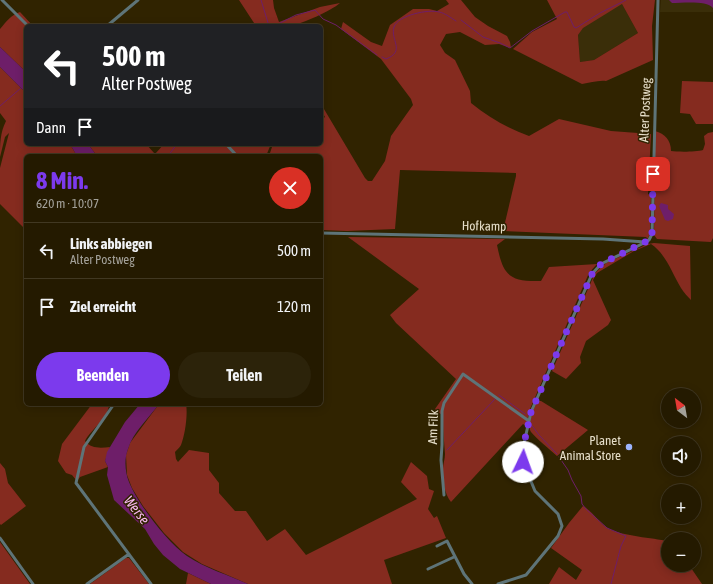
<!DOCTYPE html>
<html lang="de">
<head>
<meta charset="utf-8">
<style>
	:root { --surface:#241a00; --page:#2c230a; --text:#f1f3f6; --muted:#a3a199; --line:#413822; --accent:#7c3aed }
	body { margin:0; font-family:"Asap Condensed",sans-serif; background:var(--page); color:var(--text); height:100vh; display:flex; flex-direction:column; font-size:15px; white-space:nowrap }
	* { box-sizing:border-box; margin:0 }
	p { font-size:13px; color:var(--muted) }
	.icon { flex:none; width:22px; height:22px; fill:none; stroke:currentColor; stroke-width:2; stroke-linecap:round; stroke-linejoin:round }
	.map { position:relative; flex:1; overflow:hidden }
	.panel { position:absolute; left:24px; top:154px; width:299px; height:252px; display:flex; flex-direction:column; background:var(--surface); border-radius:6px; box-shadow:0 2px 10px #0003,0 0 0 1px var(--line) }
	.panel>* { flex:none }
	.top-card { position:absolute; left:24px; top:24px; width:299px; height:122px; border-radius:6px; box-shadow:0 2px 10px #0003,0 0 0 1px var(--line); background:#202124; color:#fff; overflow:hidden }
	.needle { width:26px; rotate:329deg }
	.controls { position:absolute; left:661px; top:388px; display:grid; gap:8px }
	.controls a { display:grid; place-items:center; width:40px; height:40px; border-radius:50%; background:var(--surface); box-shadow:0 2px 10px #0003,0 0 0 1px var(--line); font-size:20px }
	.pin { position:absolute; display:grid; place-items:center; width:34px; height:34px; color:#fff; margin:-17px; border-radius:8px; box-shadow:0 2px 6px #0006 }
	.me { position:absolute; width:44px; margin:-22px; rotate:3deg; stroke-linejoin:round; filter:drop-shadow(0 0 3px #0008) }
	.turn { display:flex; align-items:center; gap:14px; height:84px; padding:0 12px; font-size:18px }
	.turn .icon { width:52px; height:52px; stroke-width:2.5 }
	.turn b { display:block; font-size:28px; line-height:34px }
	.then { display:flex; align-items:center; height:38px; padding:0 12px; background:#0003; gap:8px; font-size:15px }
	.round { display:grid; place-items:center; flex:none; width:42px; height:42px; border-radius:21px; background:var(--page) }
	.headline { display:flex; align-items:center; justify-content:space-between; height:68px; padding:0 12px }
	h1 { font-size:24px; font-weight:700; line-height:30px; color:var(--accent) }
	.primary-button { display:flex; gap:8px; margin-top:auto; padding:8px 12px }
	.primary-button a { flex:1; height:46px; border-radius:24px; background:var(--accent); color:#fff; font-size:16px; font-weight:700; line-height:46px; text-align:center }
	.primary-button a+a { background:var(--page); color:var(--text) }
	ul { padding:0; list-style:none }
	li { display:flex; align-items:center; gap:12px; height:56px; padding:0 12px; border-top:1px solid var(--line) }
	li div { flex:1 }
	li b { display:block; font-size:15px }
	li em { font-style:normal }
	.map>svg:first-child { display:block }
</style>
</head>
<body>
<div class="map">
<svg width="713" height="584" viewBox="0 0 713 584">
	<rect width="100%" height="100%" fill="#302300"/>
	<path fill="#3a2e09" d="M661,0H713V12H660Z
		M622,4L638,33L594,60L580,62L578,35L583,27Z"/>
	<path fill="#852b1f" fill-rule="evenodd" d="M239,0H273L274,8L279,22L320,7L340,3C331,11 303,23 291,26C281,28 267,26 256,26Z
		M446,0H461L475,17L488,26L507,36L510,42L511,48L499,44L485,45L460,32L446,34L440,45L445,53L455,60L470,91L471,103C489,118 508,128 529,136L559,119L611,131L651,134L648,194L651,195L650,232L648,239L646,237L503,231L516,176V173L400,170L395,229L347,231L321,230V156H269L273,144H279L282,147C290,141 299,148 309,145L308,144H321V120L325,117L321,110V104L365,178L368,181H372L385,161L391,136L413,105L411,99L381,59L341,29L343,22L371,42L382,46L390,25L413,9H429L437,11L449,4Z
		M547,0H655L652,26L653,60L606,81C598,80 590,83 582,84L513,49L532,32L557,19ZM622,4L638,33L594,60L580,62L578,35L583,28Z
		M20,12L33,26H26V72L0,47V29C6,22 11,15 20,12Z
		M0,67L26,93V144H70L77,156H26V230L0,204V168L9,133L5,137L0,157C0,144 0,133 6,121L0,113Z
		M682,81L713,82V124H696L690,114L680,113Z
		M655,131C665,134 671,140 671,151C678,152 696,152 703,150L705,144L704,136L708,133L713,132V238L711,242L657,239L654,235Z
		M88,144H146L155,154L164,144H271L266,156H97Z
		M348,237L505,239L497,245C503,275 509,282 541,281L549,267L597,264L589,273L530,409L526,426L523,424L451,502C444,493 443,481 443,469C443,464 445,459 445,454C444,441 443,429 443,416L435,409L456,379L396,323L390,315L419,289Z
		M654,243L690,246L691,300C688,297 684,293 681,288C672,273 666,254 651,244L634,251L597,273L593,280L611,320L608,325L586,341L580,357L581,363L566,379L552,371L595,273L606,263L648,244Z
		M538,401H541L588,430L557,456C550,450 536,438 531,432C526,424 533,408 538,401Z
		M92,404H109C109,418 91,429 85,441C91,449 101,448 110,447L105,461L108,467L80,477L77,481L72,475L66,473L58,461L62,444Z
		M159,404H186C188,414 185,435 181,445C180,447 177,450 175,452L176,459L178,462L189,450L209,453V470L219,483V493L235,511H246L267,541L285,529L306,555L417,499L401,482L411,462L427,476L429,489L434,491L428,509L434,518L437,516L446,538L384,560L392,584H248L202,564L183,552L164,533L143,506L132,488L127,475L126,455L130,443Z
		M0,463L5,469L8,483L26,506L1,525L0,524Z
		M583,506C593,512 600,524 609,529C624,536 652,538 668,541V565H689L702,584H549L559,567L576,580L582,570L551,548L569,523Z
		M0,542L30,584H0Z
		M126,558H129L149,584H90Z
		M188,573L211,584H186Z"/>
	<path fill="#6e1e69" d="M669,0H713V8C707,0 682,3 672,3Z
		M0,47L26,72V93L0,67Z
		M70,144H88L97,156H77Z
		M661,203L668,205V209L674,214L673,219L668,221L665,220L659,206Z
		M140,404H159C149,418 133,432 128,449C124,459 125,472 129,482C138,504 167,542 187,556C205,568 228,575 248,584H211L180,569L163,555L154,544L145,529L114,500L107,475L108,467L105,461L107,452L125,422Z"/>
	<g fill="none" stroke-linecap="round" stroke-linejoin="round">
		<path stroke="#6e1e69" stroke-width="1" d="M261,0L269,26
			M461,20L483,37L500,43L510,48L532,31L565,12H567L574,27L576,28L600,13L626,0
			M274,26L296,15L315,10L323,19L336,25L377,55
			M382,57L386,59C406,51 390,40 394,27C398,15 429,9 439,12C445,13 451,18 456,21
			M0,106L21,88
			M168,156L177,144
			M499,395L525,414
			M530,423L539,435L557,454
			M447,450L495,399
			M559,457L568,470L572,480L581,496L582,504L586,509L607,528L626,536L621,546L611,584"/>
		<path stroke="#5e7478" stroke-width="3" d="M2,0L28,26
			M107,26L138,0
			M226,144L237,156
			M321,233L603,239L645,242
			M114,404L84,447L76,483L151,584
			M444,495L441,460L442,445V411L444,403L463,374L529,421
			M0,538L33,584
			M437,546L447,541L464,574L472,584
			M428,569L454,557
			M87,584L129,554
			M498,584L526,575L549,547L558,536L562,526L558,514L535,491L523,462V448L531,412L592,274L601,264L646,242L649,240L652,234L658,0"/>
	</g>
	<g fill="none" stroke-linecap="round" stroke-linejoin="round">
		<path stroke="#7c3aed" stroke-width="7" stroke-dasharray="0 12.6" d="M523,462V448L531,412L592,274L601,264L649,240L652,234L653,174"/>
	</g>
	<circle fill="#9db4fd" stroke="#302300" stroke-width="1.5" cx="629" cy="447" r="4"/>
	<g text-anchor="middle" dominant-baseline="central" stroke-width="3" stroke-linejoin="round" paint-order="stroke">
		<g font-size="13" fill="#e6dec9" stroke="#302300">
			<text transform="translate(645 110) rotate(-88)">Alter Postweg</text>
			<text transform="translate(484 226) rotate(1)">Hofkamp</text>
			<text transform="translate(433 427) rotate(-88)">Am Filk</text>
		</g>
		<g font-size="13" fill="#e6dec9" stroke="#302300" text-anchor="end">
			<text x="621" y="440">Planet<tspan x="621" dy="15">Animal Store</tspan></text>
		</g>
		<g font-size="14" font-style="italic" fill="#f8b8f1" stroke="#302300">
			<text transform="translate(137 510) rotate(52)">Werse</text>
		</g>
	</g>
</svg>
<div class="controls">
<a><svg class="needle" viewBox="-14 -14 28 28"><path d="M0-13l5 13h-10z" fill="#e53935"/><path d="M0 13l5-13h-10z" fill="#a3a199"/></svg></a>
<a><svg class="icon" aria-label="sound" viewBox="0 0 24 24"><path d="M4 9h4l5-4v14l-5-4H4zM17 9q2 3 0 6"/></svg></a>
<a>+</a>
<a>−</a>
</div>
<div class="pin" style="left:653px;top:174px;background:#d93025"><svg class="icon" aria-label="arrive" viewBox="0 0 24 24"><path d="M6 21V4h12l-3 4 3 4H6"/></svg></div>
<svg class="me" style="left:523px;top:462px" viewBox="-20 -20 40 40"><circle r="19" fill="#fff"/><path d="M0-13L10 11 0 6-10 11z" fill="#7c3aed"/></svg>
<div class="top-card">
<div class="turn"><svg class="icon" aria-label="left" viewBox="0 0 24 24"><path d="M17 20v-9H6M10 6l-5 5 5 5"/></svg><div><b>500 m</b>Alter Postweg</div></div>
<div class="then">Dann<svg class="icon" aria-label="arrive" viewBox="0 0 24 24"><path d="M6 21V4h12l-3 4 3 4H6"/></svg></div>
</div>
<section class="panel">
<div class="headline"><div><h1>8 Min.</h1><p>620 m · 10:07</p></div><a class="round" style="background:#d93025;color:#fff"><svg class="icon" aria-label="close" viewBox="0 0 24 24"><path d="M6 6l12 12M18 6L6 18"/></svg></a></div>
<ul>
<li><svg class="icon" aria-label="left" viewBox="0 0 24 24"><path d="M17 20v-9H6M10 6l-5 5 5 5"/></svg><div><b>Links abbiegen</b><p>Alter Postweg</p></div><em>500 m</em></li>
<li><svg class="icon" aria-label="arrive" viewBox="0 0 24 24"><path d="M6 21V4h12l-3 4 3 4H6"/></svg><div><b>Ziel erreicht</b></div><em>120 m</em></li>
</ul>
<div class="primary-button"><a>Beenden</a><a>Teilen</a></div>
</section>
</div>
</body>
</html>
